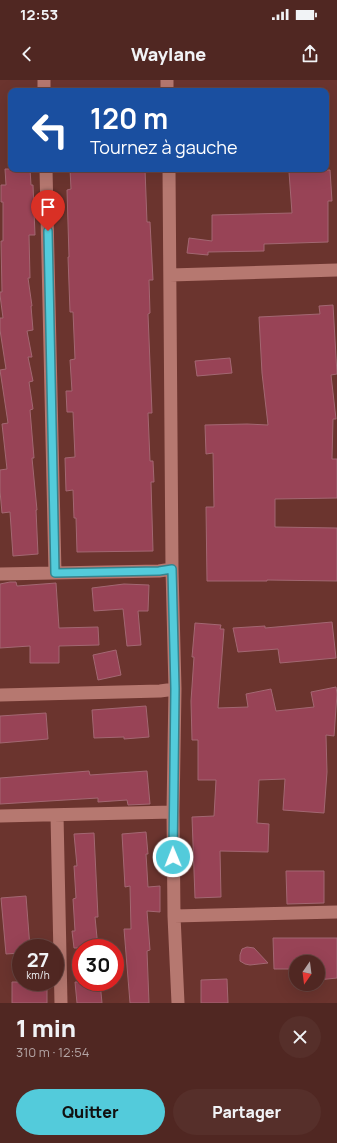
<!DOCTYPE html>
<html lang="fr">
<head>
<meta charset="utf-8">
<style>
	:root { --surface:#502722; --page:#562f2a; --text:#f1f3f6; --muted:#b4a5a5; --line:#674440; --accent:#53cbdb }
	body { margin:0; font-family:Manrope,sans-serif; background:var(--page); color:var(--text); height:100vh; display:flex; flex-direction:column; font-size:15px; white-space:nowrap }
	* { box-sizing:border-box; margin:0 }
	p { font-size:13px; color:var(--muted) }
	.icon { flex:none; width:22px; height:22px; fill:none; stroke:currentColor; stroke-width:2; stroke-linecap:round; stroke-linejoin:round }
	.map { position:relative; height:923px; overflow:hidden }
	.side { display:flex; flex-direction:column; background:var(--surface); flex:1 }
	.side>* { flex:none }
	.top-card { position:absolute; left:8px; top:8px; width:321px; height:84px; border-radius:8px; box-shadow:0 4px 16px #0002,0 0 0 1px var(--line); background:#1a4fa0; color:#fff; overflow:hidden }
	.needle { width:26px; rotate:194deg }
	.tools { position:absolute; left:289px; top:875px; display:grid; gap:8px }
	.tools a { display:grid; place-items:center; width:36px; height:36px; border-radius:50%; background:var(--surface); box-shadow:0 4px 16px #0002,0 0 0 1px var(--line); font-size:20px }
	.speed { position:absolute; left:12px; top:859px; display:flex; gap:8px; font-size:20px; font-weight:700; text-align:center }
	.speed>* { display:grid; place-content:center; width:52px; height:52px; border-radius:50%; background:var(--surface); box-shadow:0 4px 16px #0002,0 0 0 1px var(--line); line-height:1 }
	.speed small { font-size:10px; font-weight:400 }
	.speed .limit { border:6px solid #d22; background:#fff; color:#111 }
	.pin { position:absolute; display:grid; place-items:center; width:34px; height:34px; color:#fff; margin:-41px -17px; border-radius:50% 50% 50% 0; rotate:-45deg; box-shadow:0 0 4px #0007 }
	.pin .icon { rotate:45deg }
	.me { position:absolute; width:44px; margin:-22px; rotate:359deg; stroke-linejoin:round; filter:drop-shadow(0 0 3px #0008) }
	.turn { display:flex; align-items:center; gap:14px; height:84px; padding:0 16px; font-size:18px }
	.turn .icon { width:52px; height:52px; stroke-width:2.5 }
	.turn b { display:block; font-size:28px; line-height:34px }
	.round { display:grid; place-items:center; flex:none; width:42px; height:42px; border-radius:21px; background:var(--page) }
	.head { display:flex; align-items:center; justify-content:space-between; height:68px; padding:0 16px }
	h1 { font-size:24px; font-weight:800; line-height:30px }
	.primary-button { display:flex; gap:8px; margin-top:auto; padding:8px 16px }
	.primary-button a { flex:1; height:46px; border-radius:24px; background:var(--accent); color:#111; font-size:16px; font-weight:800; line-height:46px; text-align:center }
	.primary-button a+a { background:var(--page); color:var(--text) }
	.status { display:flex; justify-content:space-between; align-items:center; height:28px; padding:0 20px; background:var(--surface); direction:ltr }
	.status svg { height:11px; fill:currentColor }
	header { display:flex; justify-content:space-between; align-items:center; height:52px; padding:0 16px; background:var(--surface); font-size:18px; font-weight:800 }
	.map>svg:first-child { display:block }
</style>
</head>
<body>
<div class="status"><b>12:53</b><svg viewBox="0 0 49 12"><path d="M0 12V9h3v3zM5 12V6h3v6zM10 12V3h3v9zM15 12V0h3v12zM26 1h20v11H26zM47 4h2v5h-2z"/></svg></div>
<header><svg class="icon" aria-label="back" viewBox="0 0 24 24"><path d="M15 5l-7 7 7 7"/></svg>Waylane<svg class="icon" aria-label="share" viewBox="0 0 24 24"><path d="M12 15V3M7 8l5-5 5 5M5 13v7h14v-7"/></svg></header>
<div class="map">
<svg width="337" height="923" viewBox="0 0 337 923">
	<rect width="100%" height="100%" fill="#6b342e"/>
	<path fill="#984356" stroke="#a36772" d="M5,89H30L31,105H33L35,155H29L30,198H28L32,226H31L33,250L27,251L32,277H28L33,301L29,302L33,329L30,330L34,378H32L37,430H36L38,474L13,476L10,432L2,433L0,411V390L7,389L2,344L8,343L0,290L6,289L0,250V238H3L0,215V212H2L1,161H3V122H1V105H6Z
		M70,89H145L147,142H150L153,200H149L150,233L148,234L152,333H148L150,381H153L154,402H151L153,471L77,472L76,438H74L73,410L66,411L65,378L75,377L73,332H67L66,311H72L70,280L75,279L73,232H70L68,177H69L67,110L71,109Z
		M330,90L332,121H328V162L264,164V171L208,172V175L187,173L189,158L212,161V135L292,133L289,92Z
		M333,225L337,294L331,295L336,339H333L332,379H337V418L275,419V447L337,448V501L267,500V501H207L206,427H214L213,373L206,374L205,345L247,344L268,345L262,293L259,237L320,234L319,226Z
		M230,278L232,293L197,296L195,281Z
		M10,502H16L17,506L56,503L59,548L98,547L99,565L59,566V583H30V566L0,568V504Z
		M124,504L149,505L148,531H138L141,565L127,566L123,529L94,531L92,508Z
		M332,542L336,578L280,583L278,569L238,572L233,548L265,546V548Z
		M195,543L221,545L220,549H224L218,628L248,627L246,614L271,609L276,631L314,627L311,612L336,607L337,614L334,656L326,655L327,692L324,733L283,730L285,699L259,700L257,743L269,744L268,772L220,771L221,817L195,818L192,737L214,736L216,700H198V660H192L191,621L194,577H192Z
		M116,570L121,595L98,600L93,575Z
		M146,626L149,657L124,659V657L94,658L92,630Z
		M46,633L48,659L0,663V636Z
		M89,691L90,695L147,691L150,724L128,725L127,720L98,722V718L0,724V698Z
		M146,752L148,774H146L148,807L160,806V832L147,831L150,870L147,871L149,923H130L124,849H131L130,806L125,807L122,754Z
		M94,753L98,837H95L98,868H74L72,851H75L73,819L76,818L74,786H77L74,754Z
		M286,791H324V823L287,824Z
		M26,816L30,868H21V873L6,874L1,818Z
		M273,858H337V898L318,900V882H296V889H274Z
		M247,867L254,868L268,883L250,885L245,884L240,881V875L242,869Z
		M227,899L228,923H201V900Z
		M12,902H47V923H12Z
		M75,902H100L102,923H77Z"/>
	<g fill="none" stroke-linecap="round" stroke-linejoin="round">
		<path stroke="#b67870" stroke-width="13" d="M44,0V11
			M167,0V11
			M46,89L55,493
			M169,89L172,489L175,609L173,732L174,836L178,923
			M170,195L337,190
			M0,494L159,491L172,489
			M0,615L160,611L175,609
			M57,735L61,923
			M0,736L173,732
			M174,836L337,832"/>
	</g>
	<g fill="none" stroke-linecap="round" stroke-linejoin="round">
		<defs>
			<path id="route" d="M48,151L55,493L159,491L172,489L175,609L173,777"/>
		</defs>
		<use href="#route" stroke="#36848e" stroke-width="10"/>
		<use href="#route" stroke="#53cbdb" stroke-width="7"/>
	</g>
</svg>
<div class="tools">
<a><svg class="needle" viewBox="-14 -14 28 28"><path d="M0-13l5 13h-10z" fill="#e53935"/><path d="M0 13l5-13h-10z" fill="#b4a5a5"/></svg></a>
</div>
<div class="speed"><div>27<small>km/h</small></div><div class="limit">30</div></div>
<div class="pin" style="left:48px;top:151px;background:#d93025"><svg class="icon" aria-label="arrive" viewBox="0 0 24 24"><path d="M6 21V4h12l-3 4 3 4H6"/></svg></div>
<svg class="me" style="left:173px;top:777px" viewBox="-20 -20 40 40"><circle r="17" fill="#53cbdb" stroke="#fff" stroke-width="3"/><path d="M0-11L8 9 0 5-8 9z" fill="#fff"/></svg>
<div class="top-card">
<div class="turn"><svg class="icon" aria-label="left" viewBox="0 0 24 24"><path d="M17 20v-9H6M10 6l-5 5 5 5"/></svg><div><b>120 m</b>Tournez à gauche</div></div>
</div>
</div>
<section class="side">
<div class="head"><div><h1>1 min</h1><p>310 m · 12:54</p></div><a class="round"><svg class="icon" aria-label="close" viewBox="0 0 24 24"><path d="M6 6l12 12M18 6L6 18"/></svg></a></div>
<div class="primary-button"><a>Quitter</a><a>Partager</a></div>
</section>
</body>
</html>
